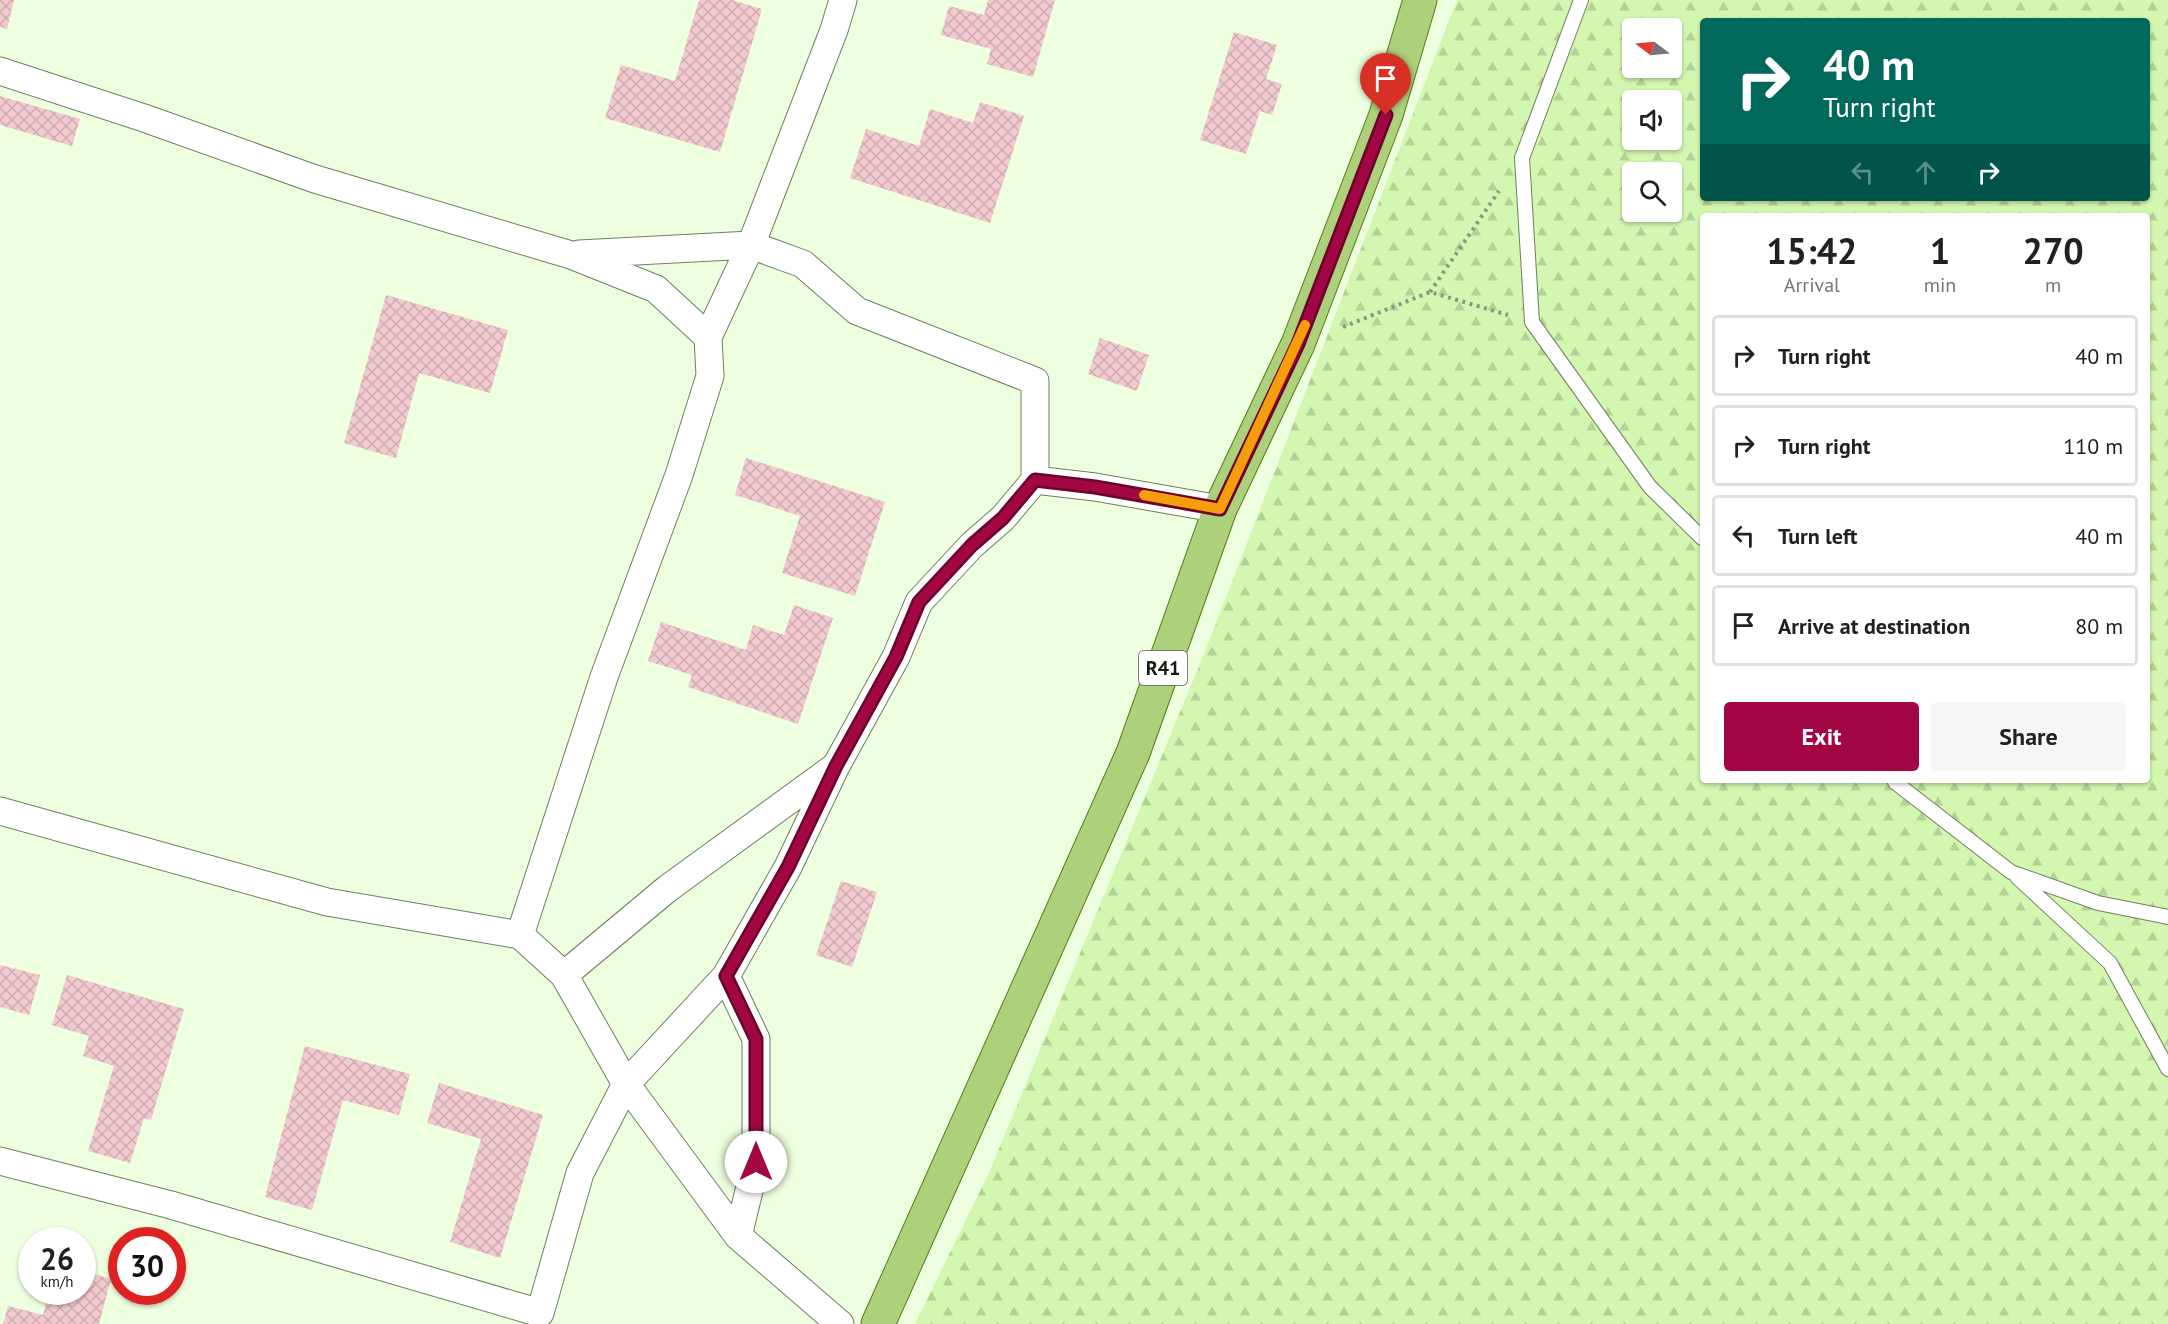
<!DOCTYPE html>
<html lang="en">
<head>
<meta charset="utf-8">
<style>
	:root { --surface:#fff; --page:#f6f6f6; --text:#202124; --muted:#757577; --line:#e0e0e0; --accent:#a20743 }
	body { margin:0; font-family:"PT Sans",sans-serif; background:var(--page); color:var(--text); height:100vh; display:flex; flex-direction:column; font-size:22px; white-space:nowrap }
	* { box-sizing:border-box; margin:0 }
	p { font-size:20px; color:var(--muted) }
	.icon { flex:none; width:33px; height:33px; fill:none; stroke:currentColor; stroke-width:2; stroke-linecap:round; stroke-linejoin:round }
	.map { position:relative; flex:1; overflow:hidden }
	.details { position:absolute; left:1700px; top:213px; width:450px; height:570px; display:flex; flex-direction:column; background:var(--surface); border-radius:6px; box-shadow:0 2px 4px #0004 }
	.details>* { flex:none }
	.top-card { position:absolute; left:1700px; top:18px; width:450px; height:183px; border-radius:6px; box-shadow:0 2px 4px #0004; background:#00695c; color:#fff; overflow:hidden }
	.needle { width:39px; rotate:286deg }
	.tools { position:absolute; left:1622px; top:18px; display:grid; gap:12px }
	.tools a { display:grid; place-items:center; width:60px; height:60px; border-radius:6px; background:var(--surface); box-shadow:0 2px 4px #0004; font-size:30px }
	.speed { position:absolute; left:18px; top:1227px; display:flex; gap:12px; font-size:30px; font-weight:700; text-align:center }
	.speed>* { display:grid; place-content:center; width:78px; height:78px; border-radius:50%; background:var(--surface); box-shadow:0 2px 4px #0004; line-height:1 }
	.speed small { font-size:15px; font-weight:400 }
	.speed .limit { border:9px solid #d22; background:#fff; color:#111 }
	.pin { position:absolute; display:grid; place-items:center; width:51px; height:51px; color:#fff; margin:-62px -26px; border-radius:50% 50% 50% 0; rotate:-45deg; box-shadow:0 0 6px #0007 }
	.pin .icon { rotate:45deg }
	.me { position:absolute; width:66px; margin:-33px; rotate:0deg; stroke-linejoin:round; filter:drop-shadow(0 0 4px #0008) }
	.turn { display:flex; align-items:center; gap:21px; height:126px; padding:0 24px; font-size:27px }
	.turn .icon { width:78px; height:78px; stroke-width:2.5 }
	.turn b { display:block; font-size:42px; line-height:51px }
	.lanes { display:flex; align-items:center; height:57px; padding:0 24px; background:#0003; justify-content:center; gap:30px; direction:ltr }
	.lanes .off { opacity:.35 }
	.eta { display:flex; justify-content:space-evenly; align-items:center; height:102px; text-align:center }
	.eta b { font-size:36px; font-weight:700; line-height:42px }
	.button { display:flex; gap:12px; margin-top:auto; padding:12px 24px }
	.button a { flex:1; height:69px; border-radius:6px; background:var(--accent); color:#fff; font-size:24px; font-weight:700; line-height:69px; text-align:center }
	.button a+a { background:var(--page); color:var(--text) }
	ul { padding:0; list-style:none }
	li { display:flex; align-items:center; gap:18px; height:81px; margin:0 12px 9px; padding:0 12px; border:3px solid var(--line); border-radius:6px }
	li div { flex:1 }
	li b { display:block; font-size:22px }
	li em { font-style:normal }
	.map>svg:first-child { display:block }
</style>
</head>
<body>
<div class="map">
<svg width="2168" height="1324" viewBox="0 0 2168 1324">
	<defs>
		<pattern id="forest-firs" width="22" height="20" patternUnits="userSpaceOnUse" patternTransform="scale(1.5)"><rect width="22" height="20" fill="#d3f6b0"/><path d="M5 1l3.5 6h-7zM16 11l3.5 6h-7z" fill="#b4d296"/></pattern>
		<pattern id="building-cross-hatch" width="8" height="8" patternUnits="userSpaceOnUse" patternTransform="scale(1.5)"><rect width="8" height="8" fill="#f1c9cf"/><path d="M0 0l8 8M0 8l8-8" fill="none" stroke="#ceacb1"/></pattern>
	</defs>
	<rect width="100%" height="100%" fill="#eeffdf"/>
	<path fill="url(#forest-firs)" fill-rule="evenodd" d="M1457,0H2168V1324H915L988,1175L1204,654ZM1702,21H2146V198H1702ZM1632,28H1671V68H1632ZM1632,100H1671V140H1632ZM1632,172H1671V212H1632ZM1702,216H2146V780H1702Z"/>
	<path fill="url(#building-cross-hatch)" d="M0,0H14L7,29L0,27Z
		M699,0H732L762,9L720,152L605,118L621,65L675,81Z
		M988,0H1055L1033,77L987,64L991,49L941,35L949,6L984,15Z
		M1234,32L1277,45L1266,79L1282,84L1272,115L1260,111L1246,154L1200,140Z
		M0,96L80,119L72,146L0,125Z
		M980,102L1024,116L990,223L850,178L866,129L919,146L930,109L973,123Z
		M386,295L508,330L490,393L419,373L396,458L344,443Z
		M1100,338L1149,355L1137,391L1088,374Z
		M746,458L885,502L855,596L782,573L800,516L735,495Z
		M794,605L833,618L798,724L688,687L692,675L648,661L661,622L746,650L753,625L784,635Z
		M841,881L877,892L852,967L816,955Z
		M0,965L40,975L29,1015L0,1007Z
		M67,975L184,1009L151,1120L144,1118L130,1163L88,1151L114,1066L83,1056L89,1036L52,1025Z
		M305,1046L410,1074L399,1115L343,1100L312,1210L265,1197Z
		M439,1083L543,1115L500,1258L450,1242L481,1139L427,1123Z
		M82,1271L111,1279L99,1324H3L8,1306L43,1315L49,1292H82Z"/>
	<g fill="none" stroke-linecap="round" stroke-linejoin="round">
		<defs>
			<path id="service" d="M1581,0L1522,158L1532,322L1650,487L1702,538
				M1894,780L1896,783L2011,872L2098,903L2168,917
				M2017,877L2110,963L2168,1069"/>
			<path id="minor" d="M0,71L144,118L315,179L571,255L656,289L708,337L710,376L679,475L604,677L520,935
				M579,254L751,245L803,264L857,311L1035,381V480
				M708,337L751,245L834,30L843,0
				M0,811L327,902L520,935L564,975L626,1084L738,1236L840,1324
				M564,975L667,889L836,766L896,657L919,602L972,545L1003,518L1035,480L1095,487L1220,509
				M726,976L756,1039V1162L738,1236
				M0,1161L171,1205L540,1313L580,1173L626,1084L726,976L788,867L836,766"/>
			<path id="primary" d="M878,1324L1133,753L1220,509L1298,344L1386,115L1420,0"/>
		</defs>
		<use href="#service" stroke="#6f7e61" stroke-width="16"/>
		<use href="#minor" stroke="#6f7e61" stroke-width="29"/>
		<use href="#primary" stroke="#557c1c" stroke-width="35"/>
		<path stroke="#8a9680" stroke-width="4" stroke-dasharray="3 4.5" stroke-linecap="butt" d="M1430,292L1499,191
			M1343,327L1430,292L1508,315"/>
		<use href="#service" stroke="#fff" stroke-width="14"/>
		<use href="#minor" stroke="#fff" stroke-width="27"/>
		<use href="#primary" stroke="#add07b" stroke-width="33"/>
	</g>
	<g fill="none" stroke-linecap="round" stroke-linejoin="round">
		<defs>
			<path id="route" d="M756,1162V1039L726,976L788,867L836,766L896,657L919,602L972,545L1003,518L1035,480L1095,487L1220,509L1298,344L1386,115"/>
		</defs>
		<use href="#route" stroke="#69052c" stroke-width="15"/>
		<use href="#route" stroke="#a20743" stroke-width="10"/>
		<path stroke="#f59e0b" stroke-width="10" d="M1144,495L1220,509L1305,325"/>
	</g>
	<g text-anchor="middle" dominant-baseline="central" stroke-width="4.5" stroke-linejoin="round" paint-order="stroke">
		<rect fill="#fff" stroke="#5b5f58" stroke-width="1.5" x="1139" y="651" width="48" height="34" rx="4.5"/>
		<g font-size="20" font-weight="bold" fill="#151b10">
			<text x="1163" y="668">R41</text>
		</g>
	</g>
</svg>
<div class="tools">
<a><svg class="needle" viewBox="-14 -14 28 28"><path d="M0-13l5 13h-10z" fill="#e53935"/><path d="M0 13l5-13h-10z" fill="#757577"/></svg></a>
<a><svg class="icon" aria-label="sound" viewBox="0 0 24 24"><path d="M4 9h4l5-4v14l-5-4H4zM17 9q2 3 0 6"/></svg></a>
<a><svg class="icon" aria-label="search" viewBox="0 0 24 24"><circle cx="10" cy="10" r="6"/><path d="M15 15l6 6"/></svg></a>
</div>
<div class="speed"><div>26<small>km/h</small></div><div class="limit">30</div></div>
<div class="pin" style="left:1386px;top:115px;background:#d93025"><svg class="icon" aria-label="arrive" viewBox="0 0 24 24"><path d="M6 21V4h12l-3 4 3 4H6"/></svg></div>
<svg class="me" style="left:756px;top:1162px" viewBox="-20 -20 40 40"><circle r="19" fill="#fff"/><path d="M0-13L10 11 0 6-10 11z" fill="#a20743"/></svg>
<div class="top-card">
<div class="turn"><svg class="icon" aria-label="right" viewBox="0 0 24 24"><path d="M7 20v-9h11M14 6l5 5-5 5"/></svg><div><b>40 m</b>Turn right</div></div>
<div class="lanes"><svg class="icon off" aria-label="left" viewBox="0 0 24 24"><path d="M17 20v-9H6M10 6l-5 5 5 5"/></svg><svg class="icon off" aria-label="ahead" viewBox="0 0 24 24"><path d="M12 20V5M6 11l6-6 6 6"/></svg><svg class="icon" aria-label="right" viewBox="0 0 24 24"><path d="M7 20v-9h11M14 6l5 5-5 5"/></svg></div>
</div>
<section class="details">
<div class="eta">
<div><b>15:42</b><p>Arrival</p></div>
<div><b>1</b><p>min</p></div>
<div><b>270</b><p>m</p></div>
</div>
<ul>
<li><svg class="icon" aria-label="right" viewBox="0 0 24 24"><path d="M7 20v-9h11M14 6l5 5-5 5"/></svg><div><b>Turn right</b></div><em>40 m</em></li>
<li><svg class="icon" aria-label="right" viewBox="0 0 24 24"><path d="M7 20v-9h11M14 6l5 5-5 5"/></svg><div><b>Turn right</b></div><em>110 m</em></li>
<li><svg class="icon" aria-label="left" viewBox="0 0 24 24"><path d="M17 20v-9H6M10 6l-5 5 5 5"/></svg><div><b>Turn left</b></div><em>40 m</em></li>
<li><svg class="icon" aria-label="arrive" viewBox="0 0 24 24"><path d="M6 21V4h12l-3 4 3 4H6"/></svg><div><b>Arrive at destination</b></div><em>80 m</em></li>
</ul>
<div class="button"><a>Exit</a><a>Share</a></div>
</section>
</div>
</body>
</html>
